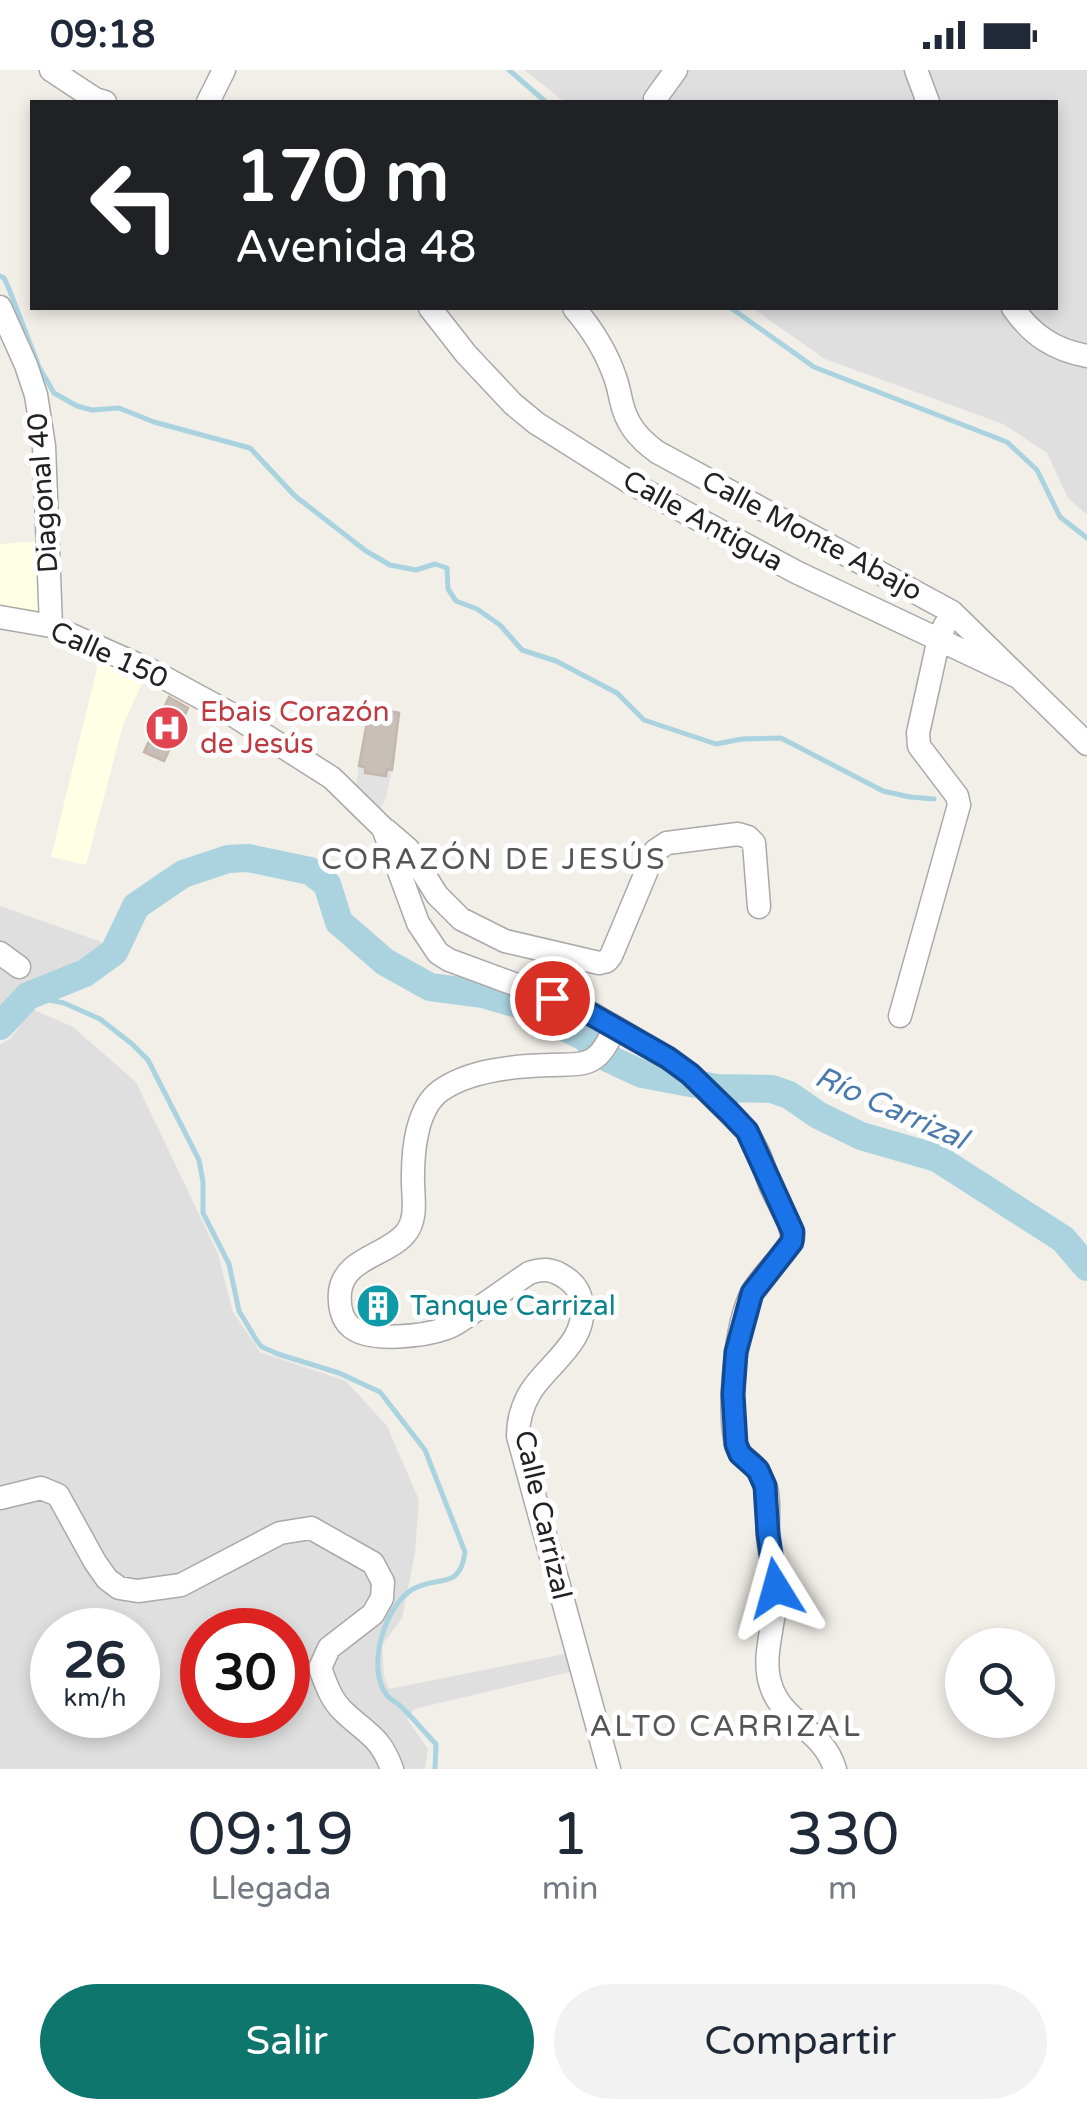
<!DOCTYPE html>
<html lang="es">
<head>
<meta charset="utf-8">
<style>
	:root { --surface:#fff; --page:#f2f2f3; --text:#1f2937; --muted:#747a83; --accent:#0f766e }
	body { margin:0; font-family:"Varela Round",sans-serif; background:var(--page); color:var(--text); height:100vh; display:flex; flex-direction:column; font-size:38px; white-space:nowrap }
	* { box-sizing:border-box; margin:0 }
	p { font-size:32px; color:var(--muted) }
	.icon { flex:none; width:55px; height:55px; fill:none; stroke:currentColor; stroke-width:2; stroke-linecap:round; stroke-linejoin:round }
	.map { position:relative; height:1699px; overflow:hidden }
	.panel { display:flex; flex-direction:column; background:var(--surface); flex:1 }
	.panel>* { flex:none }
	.hud { position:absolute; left:30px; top:30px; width:1028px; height:210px; border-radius:0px; box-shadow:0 5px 15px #0003; background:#202124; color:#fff; overflow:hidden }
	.controls { position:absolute; left:945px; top:1558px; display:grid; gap:20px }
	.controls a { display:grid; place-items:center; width:110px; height:110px; border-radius:50%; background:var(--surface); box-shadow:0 5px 15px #0003; font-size:50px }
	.speed { position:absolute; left:30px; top:1538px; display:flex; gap:20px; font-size:50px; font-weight:700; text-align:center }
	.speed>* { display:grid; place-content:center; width:130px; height:130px; border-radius:50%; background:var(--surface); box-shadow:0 5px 15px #0003; line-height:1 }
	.speed small { font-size:25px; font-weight:400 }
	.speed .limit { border:15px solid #d22; background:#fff; color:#111 }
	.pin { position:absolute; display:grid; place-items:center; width:85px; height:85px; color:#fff; margin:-42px; border:5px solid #fff; border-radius:50%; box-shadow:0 2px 10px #0007 }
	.me { position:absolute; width:110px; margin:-55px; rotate:352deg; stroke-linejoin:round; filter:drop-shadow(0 0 8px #0008) }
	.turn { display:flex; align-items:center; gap:35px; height:210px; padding:0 40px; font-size:45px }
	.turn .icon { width:130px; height:130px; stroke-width:2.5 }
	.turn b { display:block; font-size:70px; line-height:85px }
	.eta { display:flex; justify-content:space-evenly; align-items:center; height:170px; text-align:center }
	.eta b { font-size:60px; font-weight:600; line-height:70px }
	.primary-button { display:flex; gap:20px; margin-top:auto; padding:20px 40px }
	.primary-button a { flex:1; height:115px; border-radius:60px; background:var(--accent); color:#fff; font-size:40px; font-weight:600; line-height:115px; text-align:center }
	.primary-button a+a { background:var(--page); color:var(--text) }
	.status { display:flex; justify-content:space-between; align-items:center; height:70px; padding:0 50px; background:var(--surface); direction:ltr }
	.status svg { height:28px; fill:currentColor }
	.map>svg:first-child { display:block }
</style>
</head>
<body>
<div class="status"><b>09:18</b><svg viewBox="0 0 49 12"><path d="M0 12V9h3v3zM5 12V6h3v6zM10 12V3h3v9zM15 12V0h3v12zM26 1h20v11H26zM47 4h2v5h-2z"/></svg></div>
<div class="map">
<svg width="1087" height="1699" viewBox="0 0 1087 1699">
	<rect width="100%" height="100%" fill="#f2efe9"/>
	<path fill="#e0dfdf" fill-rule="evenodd" d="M524,0H1087V445L1068,428L1047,383L1003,354L825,289L752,238H1055V32H565Z
		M0,836L107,874L25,920L0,944Z
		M32,939L73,957L136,1012L218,1184L233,1242L260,1282L346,1311L387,1356L419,1430L415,1483L402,1548L382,1575L384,1606L389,1619L569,1583L574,1601L414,1639L407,1649L428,1679L425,1699H0V974L10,969ZM52,1560H138V1645H52ZM202,1560H288V1645H202Z"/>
	<path fill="#ffffe5" d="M37,471L40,546L0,543V474Z
		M99,590L145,607L123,655L86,795L51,787Z"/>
	<path fill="#e2e2e2" d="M359,696L365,697V703L385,706L387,699L392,700L386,728L378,743L355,721Z"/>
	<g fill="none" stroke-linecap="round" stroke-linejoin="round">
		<path stroke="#aad3df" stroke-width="5" d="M509,0L546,32
			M0,206L4,208L9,219L39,297L54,323L77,336L92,340L119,338L154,352L250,378L295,426L366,481L390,495L416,500L435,494L447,498L448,519L456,531L477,539L500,555L522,580L556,591L617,623L644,650L716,674L742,669L781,668L883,721L910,727L934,729
			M731,238L814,297L1007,372L1037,400L1060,447L1087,468
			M28,926L64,933L100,949L132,974L148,990L199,1090L203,1112V1143L229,1194L239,1241L257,1271L262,1277L278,1284L339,1303L380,1322L425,1380L465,1482C460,1521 438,1505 413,1519C385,1535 366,1597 386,1624C389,1629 394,1631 398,1634C412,1646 423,1661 436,1674L435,1699"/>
		<path stroke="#aad3df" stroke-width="28" d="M0,956L28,926L85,903L114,882L136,836L183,804L228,789L248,788L310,801L327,814L339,852L385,892L430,917L483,924L521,935L586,968L599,984L642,1004L717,1018L772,1019L789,1025L818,1045L861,1066L937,1088L1063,1169L1087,1197"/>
	</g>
	<path fill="#c7bfb8" stroke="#c4b6ab" stroke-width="2.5" d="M169,627L188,638L164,691L144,682Z
		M370,636L399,643L392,700L387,699L386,706L365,703V697L359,696Z
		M366 1237a12 12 0 1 1 24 0a12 12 0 1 1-24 0Z"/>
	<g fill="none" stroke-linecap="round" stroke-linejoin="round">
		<defs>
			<path id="minor" d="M51,0L95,29L105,32
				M916,0L928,32
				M655,29L676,0
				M208,32L224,0
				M0,237L26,295L36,325L44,376L51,556
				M430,238L466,284L513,334L536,353L631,413L796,502L1018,607
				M574,238C592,259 606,281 615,307C618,315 619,322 621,330C626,354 638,368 657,382L952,542L1087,674
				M1013,238C1032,265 1054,280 1087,286
				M0,547L51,556L152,601L233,645L332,708L383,758L418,853L438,883L449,890L587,941L668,988L690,1004L747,1061L759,1084L771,1117L789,1153L793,1168C783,1188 763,1203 752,1223C735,1255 728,1339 736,1374C738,1386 749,1389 755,1397C759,1402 763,1411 766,1418C770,1432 767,1449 768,1464C769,1482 774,1499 775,1517C778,1550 760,1584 771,1616C783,1653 823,1659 835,1699
				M386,760L408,779L437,825L461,849L505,871L599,893L607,891L611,886L655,781L667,773L738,764L748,767L754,773L759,837
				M0,883L19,897
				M900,946L959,735L957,726L919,676L918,663L939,568L945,555
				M0,1428L41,1418L58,1425L95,1492L107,1509L119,1518L138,1521L181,1515L280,1463L311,1458L373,1493L383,1512L382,1528L373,1544L329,1578L320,1598C326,1614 331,1630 344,1642C367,1664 380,1666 392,1699
				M609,1699L518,1366C518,1351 523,1334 531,1321C549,1293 587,1272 582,1234C580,1222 576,1215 566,1208C553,1199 544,1198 529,1203C510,1216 492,1229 473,1242C465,1248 456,1255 447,1258C425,1266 370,1273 351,1257C341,1249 339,1234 340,1222C344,1188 386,1186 405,1164C419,1148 412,1124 413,1105C413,1079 417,1038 440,1021C469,1000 514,996 549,995C561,994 575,996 587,992C602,987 608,971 615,958"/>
		</defs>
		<use href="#minor" stroke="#a9a9a9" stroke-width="25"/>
		<use href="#minor" stroke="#fff" stroke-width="22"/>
	</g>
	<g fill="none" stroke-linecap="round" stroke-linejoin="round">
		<defs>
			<path id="route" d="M552,928L587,942L668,988L690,1004L730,1043L747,1061L793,1162L792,1172L752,1223L736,1282L733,1324L736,1374L740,1384L758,1400L765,1416L768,1464L776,1518"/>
		</defs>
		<use href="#route" stroke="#114b97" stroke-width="25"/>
		<use href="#route" stroke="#1a73e8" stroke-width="18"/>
	</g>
	<defs>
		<symbol id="hospital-disc" viewBox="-11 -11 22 22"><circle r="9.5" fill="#e0444e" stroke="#fff"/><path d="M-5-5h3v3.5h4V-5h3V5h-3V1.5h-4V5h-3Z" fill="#fff"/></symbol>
		<symbol id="building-disc" viewBox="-11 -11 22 22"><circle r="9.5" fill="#0f9aa8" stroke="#fff"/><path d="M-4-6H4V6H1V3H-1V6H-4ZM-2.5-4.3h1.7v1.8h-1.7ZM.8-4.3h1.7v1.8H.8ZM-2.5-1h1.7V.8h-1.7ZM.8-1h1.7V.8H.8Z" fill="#fff"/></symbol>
	</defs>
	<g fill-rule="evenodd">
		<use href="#hospital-disc" x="142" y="633" width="50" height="50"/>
		<use href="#building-disc" x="353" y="1211" width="50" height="50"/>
	</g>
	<g text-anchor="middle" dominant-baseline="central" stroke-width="10" stroke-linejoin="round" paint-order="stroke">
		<g font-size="28" fill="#222" stroke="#fff">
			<text transform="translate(43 423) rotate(-94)">Diagonal 40</text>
			<text transform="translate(703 451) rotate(29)">Calle Antigua</text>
			<text transform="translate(812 466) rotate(28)">Calle Monte Abajo</text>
			<text transform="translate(109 585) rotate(24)">Calle 150</text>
			<text transform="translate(543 1445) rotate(77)">Calle Carrizal</text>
		</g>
		<g font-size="28" fill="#be3a42" stroke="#fff" text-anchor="start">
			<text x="200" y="642">Ebais Corazón<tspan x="200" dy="32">de Jesús</tspan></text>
		</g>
		<g font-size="28" fill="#0d838f" stroke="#fff" text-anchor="start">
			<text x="410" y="1236">Tanque Carrizal</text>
		</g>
		<g font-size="30" letter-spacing="2.5" fill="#555" stroke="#fff">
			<text x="494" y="789">CORAZÓN DE JESÚS</text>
			<text x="726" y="1656">ALTO CARRIZAL</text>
		</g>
		<g font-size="30" font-style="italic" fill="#4a7aab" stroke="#fff">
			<text transform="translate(891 1038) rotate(24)">Río Carrizal</text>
		</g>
	</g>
</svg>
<div class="controls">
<a><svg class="icon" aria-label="search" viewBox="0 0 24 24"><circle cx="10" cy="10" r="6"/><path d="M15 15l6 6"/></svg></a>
</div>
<div class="speed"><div>26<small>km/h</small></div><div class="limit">30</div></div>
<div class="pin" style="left:552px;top:928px;background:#d93025"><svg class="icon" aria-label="arrive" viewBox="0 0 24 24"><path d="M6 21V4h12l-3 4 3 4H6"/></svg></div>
<svg class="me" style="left:776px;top:1518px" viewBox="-20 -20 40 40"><path d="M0-17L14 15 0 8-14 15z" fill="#1a73e8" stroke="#fff" stroke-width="4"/></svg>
<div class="hud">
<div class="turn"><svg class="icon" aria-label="left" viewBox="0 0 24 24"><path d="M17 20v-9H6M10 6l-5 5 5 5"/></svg><div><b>170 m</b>Avenida 48</div></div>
</div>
</div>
<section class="panel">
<div class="eta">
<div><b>09:19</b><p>Llegada</p></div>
<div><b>1</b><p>min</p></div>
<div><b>330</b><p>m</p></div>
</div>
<div class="primary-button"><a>Salir</a><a>Compartir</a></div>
</section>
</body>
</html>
